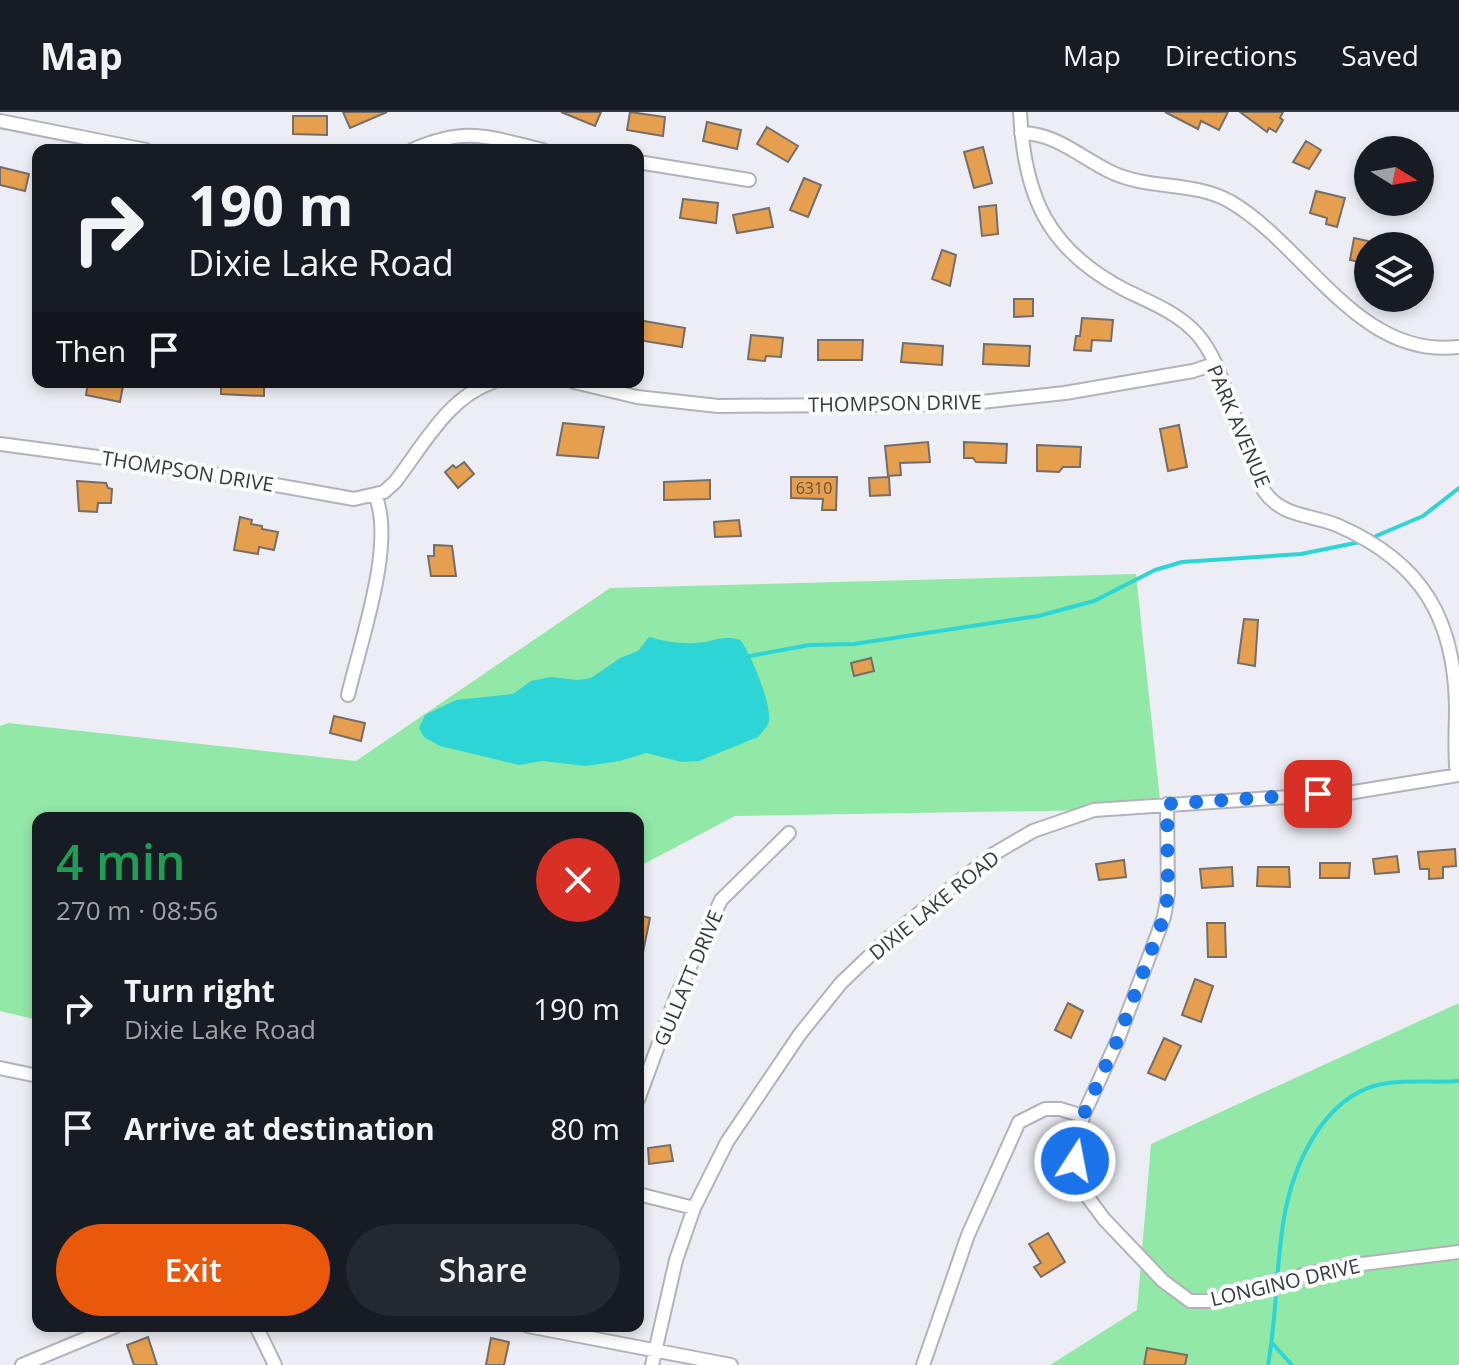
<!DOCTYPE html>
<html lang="en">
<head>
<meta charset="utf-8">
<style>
	:root { --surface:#171b24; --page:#242831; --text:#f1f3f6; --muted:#9ea1a6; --line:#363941; --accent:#ea580c }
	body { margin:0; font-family:"Open Sans",sans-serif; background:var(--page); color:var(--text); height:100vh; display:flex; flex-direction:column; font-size:30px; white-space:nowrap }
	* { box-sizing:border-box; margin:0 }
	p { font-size:26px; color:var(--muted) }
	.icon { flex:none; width:44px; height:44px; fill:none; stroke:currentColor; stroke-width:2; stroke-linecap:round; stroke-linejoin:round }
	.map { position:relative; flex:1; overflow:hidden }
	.sheet { position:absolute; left:32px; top:700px; width:612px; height:520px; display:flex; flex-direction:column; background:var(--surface); border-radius:16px; box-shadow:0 4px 12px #0003 }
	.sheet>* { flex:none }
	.top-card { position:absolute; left:32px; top:32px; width:612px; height:244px; border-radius:16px; box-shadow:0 4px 12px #0003; background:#171b24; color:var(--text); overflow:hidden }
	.needle { width:52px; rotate:101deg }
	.controls { position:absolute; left:1354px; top:24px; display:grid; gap:16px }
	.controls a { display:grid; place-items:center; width:80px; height:80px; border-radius:50%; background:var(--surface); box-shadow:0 4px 12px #0003; font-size:40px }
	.pin { position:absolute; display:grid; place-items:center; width:68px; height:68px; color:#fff; margin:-34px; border-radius:16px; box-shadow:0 4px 12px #0006 }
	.me { position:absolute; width:88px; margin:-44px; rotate:11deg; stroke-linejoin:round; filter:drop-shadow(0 0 6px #0008) }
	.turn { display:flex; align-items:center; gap:28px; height:168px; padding:0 24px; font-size:36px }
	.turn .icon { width:104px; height:104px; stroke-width:2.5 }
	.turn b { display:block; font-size:56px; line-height:68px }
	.then { display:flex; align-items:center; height:76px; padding:0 24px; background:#0003; gap:16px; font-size:30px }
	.round { display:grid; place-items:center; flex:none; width:84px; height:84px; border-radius:42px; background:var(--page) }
	.summary { display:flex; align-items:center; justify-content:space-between; height:136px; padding:0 24px }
	h1 { font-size:48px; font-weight:600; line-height:60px; color:#1e9e55 }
	.button { display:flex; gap:16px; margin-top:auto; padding:16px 24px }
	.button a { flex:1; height:92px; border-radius:48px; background:var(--accent); color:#fff; font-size:32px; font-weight:600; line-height:92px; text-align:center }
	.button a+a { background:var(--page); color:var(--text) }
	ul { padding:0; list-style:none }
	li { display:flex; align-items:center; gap:24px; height:120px; padding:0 24px }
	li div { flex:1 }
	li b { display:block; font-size:30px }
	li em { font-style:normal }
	header { display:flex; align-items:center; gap:48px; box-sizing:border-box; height:112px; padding:0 40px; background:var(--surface); border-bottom:2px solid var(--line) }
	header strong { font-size:38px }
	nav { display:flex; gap:44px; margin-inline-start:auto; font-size:28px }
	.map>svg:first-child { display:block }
</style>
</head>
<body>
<header>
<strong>Map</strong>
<nav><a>Map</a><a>Directions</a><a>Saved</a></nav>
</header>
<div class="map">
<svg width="1459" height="1253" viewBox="0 0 1459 1253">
	<rect width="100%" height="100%" fill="#edeef5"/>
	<path fill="#92e8a6" d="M1136,462L1161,697L735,704L638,755V706H38V908L0,899V614L8,611L356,649L610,476Z
		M1459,891V1253H1050L1137,1198L1151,1032Z"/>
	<path fill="#2dd5d6" d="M649,525C664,529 678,532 694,531C711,531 722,522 740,528C750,539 772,593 769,609C768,615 761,621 758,625L699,649L682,650L646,641L620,649L586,654L542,649L519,653L440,634L424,625L419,616L425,603L456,588L513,582L531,569L551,565L578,568L591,566L620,546L638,539Z"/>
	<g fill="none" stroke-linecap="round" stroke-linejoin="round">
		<path stroke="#2dd5d6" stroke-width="4" d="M1369,427L1423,404L1459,376
			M750,544L809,533L854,532L1038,504L1094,489L1155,458L1182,450L1301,442L1360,430
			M1272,1231L1292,1253
			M1268,1253C1283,1172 1269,1090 1318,1018C1332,998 1350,981 1374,974C1397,967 1434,971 1459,969"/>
	</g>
	<path fill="#e69e4f" stroke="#736e69" stroke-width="2" d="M343,0H387L350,16Z
		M561,0H601L595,14Z
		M630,0L665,5L663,24L627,18Z
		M1165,0H1228L1219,18L1201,9L1198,17Z
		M1240,0H1283L1280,6L1283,8L1276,20L1269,16L1267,20Z
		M293,4H327V23L293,22Z
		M707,10L741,18L737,37L703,29Z
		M767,15L798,34L788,50L757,32Z
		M1306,29L1321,38L1309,57L1293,50Z
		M983,35L992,71L974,76L964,40Z
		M0,55L29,62L25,79L0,73Z
		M804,66L821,73L808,105L790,98Z
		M1316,79L1345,86L1337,115L1326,112L1327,106L1310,101Z
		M683,87L718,91L716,111L680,106Z
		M996,93L998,122L982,124L979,95Z
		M769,96L773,115L737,121L733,103Z
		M1354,126L1368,129V152L1350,148Z
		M942,138L956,143L950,174L932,167Z
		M1014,187H1033V204L1014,205Z
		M1082,206L1113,208L1111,229L1092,228L1091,239L1074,238L1076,224H1080Z
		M638,208L685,216L682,235L638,228Z
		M751,223L783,226L781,245L766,244L765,249L748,247Z
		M818,228H863L862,248H818Z
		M903,231L943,234L942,253L901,250Z
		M984,232L1030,234L1029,254L983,252Z
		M88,270L123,274L120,290L86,283Z
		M221,270H264V284L221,282Z
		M563,311L604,315L598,346L557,343Z
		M1179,313L1187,355L1168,359L1160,317Z
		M928,330L930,350L900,351L901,363L888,364L885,334Z
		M964,330L1007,332L1006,351L976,350L973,346H964Z
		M1037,333L1081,335L1080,355H1063L1059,360L1037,359Z
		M464,350L474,362L458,376L445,360L453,353L456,356Z
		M791,365H837L836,398H822L823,387L791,386Z
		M889,365L890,383L870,384L869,366Z
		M710,368V387L664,388V370Z
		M77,369L106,371L108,376L112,377L111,391H98L97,400L79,399Z
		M240,405L252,408L251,412L262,414V417L278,420L274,438L259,435L258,442L234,438Z
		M739,408L741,424L715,425L714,410Z
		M434,433L452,434L456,464H431L428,444H434Z
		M1244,507L1258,508L1255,554L1238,551Z
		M871,546L874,559L854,564L851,551Z
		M334,604L365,611L361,629L330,621Z
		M1455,737L1456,754L1443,755V766L1429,767V757H1420L1418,740Z
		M1397,744L1399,760L1375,762L1373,747Z
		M1124,748L1126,765L1099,768L1096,752Z
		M1320,751H1350L1349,766H1320Z
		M1232,755L1233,774L1202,776L1200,757Z
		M1258,755H1289L1290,775L1257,774Z
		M638,803L650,806L643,840L638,839Z
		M1207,811H1225L1226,845H1208Z
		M1195,867L1213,874L1201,910L1182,903Z
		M1068,891L1083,899L1071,926L1055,918Z
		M1164,926L1181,934L1165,968L1148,961Z
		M670,1033L673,1049L649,1052L648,1036Z
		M1048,1121L1065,1150L1041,1165L1034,1155L1041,1151L1029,1132Z
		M148,1225L157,1253H134L127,1233Z
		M491,1226L509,1230L504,1253H486Z
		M1147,1236L1187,1243L1185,1253H1144Z"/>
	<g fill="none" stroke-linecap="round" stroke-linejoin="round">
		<defs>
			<path id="minor" d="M1020,0C1024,85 1048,138 1125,178C1150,190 1178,201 1197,222C1218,246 1226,281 1237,311C1245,334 1255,356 1264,379C1283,406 1312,402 1339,414C1421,450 1455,506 1456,596C1456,619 1454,640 1457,663
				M0,9L146,38
				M1021,21C1057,21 1082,47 1113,61C1151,78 1195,69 1231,90C1307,135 1358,247 1459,235
				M412,38C467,14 487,25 543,38
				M638,50L749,68
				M574,270L637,285L718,294L963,292L1065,281L1193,259L1214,252
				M0,332L180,356L354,387L384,380L395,370C423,334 448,285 493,270
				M348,583C360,531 396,431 375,383
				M1167,692L1168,782L1164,805L1118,927L1083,1004L1075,1049L1084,1080L1104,1107L1163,1169L1190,1189H1213L1310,1161L1354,1153L1459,1140
				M0,956L38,964
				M638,988L676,885L721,788L789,721
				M638,1082L694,1096
				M256,1214L275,1253
				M528,1214L731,1253
				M22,1253L116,1214
				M652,1253L676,1148L694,1096L727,1030L800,922L841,871L887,827L992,743L1033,719L1094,698L1348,681L1459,663
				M923,1253L968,1123L1019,1010L1045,997H1060L1083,1004"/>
		</defs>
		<use href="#minor" stroke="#b2b3ba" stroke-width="16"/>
		<use href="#minor" stroke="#fff" stroke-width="12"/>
	</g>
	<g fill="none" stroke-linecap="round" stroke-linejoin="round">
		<path stroke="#1a73e8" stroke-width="14" stroke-dasharray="0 25.2" d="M1075,1049L1083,1004L1118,927L1164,805L1168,782L1167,692L1318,682"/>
	</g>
	<g text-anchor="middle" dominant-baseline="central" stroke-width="8" stroke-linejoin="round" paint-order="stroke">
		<g font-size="16" fill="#645240">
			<text x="814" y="376">6310</text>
		</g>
		<g font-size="20" fill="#38393b" stroke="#fbfcfe">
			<text transform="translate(895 291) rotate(-1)">THOMPSON DRIVE</text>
			<text transform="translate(1239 314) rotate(67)">PARK AVENUE</text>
			<text transform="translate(188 359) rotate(9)">THOMPSON DRIVE</text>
			<text transform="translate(934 793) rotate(-39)">DIXIE LAKE ROAD</text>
			<text transform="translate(688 866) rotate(-67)">GULLATT DRIVE</text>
			<text transform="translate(1285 1170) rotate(-13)">LONGINO DRIVE</text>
		</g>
	</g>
</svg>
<div class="controls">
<a><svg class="needle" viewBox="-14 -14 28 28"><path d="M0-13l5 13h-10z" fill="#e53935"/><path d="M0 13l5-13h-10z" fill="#9ea1a6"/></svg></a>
<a><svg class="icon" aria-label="layers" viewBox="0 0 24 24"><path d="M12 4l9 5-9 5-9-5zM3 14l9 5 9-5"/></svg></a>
</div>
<div class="pin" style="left:1318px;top:682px;background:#d93025"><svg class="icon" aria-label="arrive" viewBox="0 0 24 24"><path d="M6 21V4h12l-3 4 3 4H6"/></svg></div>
<svg class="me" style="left:1075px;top:1049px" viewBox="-20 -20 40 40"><circle r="17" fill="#1a73e8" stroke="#fff" stroke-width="3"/><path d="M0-11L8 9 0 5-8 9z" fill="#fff"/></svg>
<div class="top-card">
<div class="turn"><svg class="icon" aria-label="right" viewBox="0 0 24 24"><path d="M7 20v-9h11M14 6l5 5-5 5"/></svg><div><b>190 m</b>Dixie Lake Road</div></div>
<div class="then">Then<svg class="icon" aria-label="arrive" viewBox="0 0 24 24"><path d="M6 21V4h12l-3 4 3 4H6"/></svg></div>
</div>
<section class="sheet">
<div class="summary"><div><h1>4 min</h1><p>270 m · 08:56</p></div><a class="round" style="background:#d93025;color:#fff"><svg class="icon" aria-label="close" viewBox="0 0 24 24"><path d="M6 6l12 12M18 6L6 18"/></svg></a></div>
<ul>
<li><svg class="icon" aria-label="right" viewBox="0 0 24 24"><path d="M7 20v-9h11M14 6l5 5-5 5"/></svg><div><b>Turn right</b><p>Dixie Lake Road</p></div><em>190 m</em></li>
<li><svg class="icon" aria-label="arrive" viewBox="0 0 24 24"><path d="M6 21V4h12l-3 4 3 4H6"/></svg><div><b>Arrive at destination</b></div><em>80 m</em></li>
</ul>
<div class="button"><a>Exit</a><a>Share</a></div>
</section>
</div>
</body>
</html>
